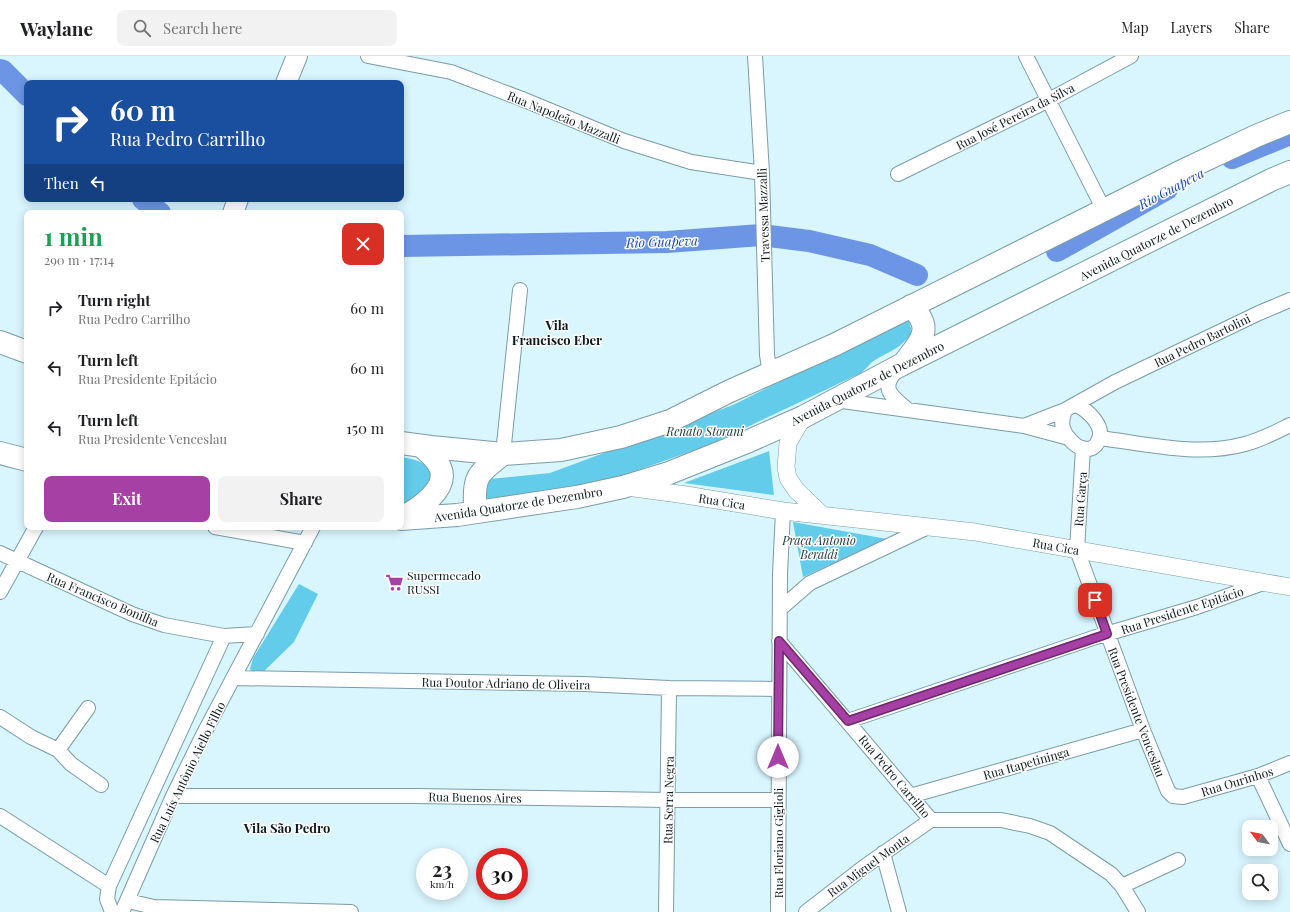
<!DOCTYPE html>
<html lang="en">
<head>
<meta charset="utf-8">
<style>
	:root { --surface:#fff; --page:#f2f2f2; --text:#202124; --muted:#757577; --line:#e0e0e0; --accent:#a640a5 }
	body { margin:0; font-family:"Playfair Display",serif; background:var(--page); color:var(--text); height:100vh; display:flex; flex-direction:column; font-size:15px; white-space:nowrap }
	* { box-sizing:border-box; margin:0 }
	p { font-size:13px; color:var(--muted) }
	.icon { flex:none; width:22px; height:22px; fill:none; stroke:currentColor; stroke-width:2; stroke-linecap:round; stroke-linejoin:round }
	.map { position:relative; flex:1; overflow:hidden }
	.panel { position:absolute; left:24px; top:154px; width:380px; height:320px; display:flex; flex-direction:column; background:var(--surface); border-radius:8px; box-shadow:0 2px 10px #0003 }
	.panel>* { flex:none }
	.banner { position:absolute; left:24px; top:24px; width:380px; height:122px; border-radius:8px; box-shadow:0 2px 10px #0003; background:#1a4fa0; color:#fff; overflow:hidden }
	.needle { width:26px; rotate:302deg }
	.tools { position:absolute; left:1242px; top:764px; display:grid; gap:8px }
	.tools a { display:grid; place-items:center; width:36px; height:36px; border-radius:8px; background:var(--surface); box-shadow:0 2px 10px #0003; font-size:20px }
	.speed { position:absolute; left:416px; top:792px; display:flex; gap:8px; font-size:20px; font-weight:700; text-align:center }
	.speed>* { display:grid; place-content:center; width:52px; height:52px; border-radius:50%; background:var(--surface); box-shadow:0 2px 10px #0003; line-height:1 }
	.speed small { font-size:10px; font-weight:400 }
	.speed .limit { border:6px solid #d22; background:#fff; color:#111 }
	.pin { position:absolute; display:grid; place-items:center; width:34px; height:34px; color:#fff; margin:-17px; border-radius:8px; box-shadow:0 2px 6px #0006 }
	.me { position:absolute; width:44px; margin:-22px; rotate:0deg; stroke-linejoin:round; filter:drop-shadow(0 0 3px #0008) }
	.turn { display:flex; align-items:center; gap:14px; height:84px; padding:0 20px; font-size:18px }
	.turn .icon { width:52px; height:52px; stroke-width:2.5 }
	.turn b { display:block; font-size:28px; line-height:34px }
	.then { display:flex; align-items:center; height:38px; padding:0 20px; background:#0003; gap:8px; font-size:15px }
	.round { display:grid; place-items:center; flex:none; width:42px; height:42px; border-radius:8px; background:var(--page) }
	.overview { display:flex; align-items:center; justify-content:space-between; height:68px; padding:0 20px }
	h1 { font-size:24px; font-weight:700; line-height:30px; color:#1e9e55 }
	.primary-button { display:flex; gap:8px; margin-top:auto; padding:8px 20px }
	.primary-button a { flex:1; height:46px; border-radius:8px; background:var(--accent); color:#fff; font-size:16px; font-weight:700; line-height:46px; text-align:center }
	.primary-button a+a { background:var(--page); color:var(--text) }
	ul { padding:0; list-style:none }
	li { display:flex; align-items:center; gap:12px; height:60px; padding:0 20px }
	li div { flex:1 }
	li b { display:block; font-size:15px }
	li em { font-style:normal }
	header { display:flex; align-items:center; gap:24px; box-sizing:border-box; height:56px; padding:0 20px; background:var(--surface); border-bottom:1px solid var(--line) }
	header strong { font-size:19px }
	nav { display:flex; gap:22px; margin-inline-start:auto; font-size:14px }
	.search { width:280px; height:36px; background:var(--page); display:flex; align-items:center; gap:10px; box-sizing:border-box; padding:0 14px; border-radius:8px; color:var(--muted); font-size:15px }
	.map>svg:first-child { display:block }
</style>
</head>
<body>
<header>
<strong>Waylane</strong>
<div class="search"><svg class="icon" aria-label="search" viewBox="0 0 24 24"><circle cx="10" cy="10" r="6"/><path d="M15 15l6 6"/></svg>Search here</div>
<nav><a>Map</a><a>Layers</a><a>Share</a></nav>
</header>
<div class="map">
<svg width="1290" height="856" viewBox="0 0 1290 856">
	<rect width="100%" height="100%" fill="#d9f5fe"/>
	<path fill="#62ccea" d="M909,265L912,276C902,292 890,295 875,304C870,307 866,313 861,317L709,389L599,428L495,447L485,441L482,430L490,423L550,417L733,349L859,286L894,267Z
		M769,395L774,439L684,427Z
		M401,401C415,403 423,405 433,416L429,432L415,444L401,450Z
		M793,466L887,483L803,521Z
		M299,528L318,538L294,586L259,620L253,618L250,613L253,602Z"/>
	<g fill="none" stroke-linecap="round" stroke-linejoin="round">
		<path stroke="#6c96e5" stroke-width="22" d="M0,14L3,15L27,39
			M1232,102L1290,78
			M143,143L160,157
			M401,190L667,186L761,179L809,185L870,199L917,219
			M1057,195L1167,133"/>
		<defs>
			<path id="minor" d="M368,0L451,16L522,43L624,85L691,106L762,117
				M755,0L762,117L767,299L770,318
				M1026,0L1104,154
				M898,118L1049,44L1131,0
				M898,313C879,332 891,340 908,354
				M835,344L1024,370L1069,382
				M1076,349C1088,354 1106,371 1098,385C1097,388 1094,391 1092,392C1080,397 1066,382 1063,372C1061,366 1063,360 1065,354L1115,326L1259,257L1290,244
				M1024,370L1065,354
				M1100,382C1147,388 1198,401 1245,388C1261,384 1276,376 1290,369
				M1083,392L1077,494L1143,674L1168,735L1173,740L1183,741L1258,720L1290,707
				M503,398L520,234
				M215,471L305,487
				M0,497L132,558L164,569L224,580L257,578
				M0,536L36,471
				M780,553L810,527L926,472
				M779,585L931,764H1001L1030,770L1050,777L1111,818L1122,830L1138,856
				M234,622L584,628L669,632L778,633
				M0,661L31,681L58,694L88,652
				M848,665L1096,581L1197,551L1266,526
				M58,694L71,708L101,729
				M1258,720L1290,788
				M173,740H416L668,744H778
				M910,740L1143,674
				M0,760L109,830L224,580
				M883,797L899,856
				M109,830L107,843L112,856
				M1122,830L1178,804
				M128,845L154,851L351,856
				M122,856L173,740L203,679L313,471
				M666,856L669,632
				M778,856L780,518L783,455
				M806,856L864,811L931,764"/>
			<path id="tertiary" d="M803,361L788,387L786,411L788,422L796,434L822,459
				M627,431L686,439L783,455L975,476L1290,531"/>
			<path id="secondary" d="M286,27L297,0
				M233,157L238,143"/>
			<path id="primary" d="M0,286L27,296
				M904,307C920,286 935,273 911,250
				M401,387L431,391L503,398L561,394L621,381L670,365L730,335L834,289L1182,115L1256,80L1290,66
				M0,397L27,404
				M475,456C474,420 475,420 503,398
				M401,462C417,454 450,433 440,411C436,402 428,396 421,390
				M401,463L457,459L577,441L623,431L669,417L749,385L803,361L901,309L1271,124L1290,116"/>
		</defs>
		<use href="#minor" stroke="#7b9ca6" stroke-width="16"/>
		<use href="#tertiary" stroke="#7b9ca6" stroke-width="18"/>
		<use href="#secondary" stroke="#7b9ca6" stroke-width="22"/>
		<use href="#primary" stroke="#7b9ca6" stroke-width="24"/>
		<use href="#minor" stroke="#fff" stroke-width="14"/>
		<use href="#tertiary" stroke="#fff" stroke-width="17"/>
		<use href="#secondary" stroke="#fff" stroke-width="20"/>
		<use href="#primary" stroke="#fff" stroke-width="22"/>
	</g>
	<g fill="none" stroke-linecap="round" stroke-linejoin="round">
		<defs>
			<path id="route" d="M778,701L779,585L848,665L1107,578L1095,544"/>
		</defs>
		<use href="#route" stroke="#6c2a6b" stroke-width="10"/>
		<use href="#route" stroke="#a640a5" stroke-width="7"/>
	</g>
	<defs>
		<symbol id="supermarket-bare" viewBox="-9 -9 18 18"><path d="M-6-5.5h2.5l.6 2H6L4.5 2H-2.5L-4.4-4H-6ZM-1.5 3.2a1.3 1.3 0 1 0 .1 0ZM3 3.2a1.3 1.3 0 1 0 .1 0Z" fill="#a640a5" stroke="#fdfdfd" stroke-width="2.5" paint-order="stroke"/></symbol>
	</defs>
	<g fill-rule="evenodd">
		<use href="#supermarket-bare" x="382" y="514" width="25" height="25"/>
	</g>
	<g text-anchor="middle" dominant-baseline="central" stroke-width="3" stroke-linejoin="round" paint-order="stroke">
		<g font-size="12" fill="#0d1a1e" stroke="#fdfdfd">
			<text transform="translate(1015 60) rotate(-27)">Rua José Pereira da Silva</text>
			<text transform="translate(564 61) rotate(22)">Rua Napoleão Mazzalli</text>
			<text transform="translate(763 159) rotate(-92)">Travessa Mazzalli</text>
			<text transform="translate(1156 182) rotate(-27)">Avenida Quatorze de Dezembro</text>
			<text transform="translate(1202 284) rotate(-26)">Rua Pedro Bartolini</text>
			<text transform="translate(867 327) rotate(-27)">Avenida Quatorze de Dezembro</text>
			<text transform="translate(1080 443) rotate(-86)">Rua Garça</text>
			<text transform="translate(722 445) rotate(9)">Rua Cica</text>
			<text transform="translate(518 448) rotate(-9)">Avenida Quatorze de Dezembro</text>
			<text transform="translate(1056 490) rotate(10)">Rua Cica</text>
			<text transform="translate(103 543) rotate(23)">Rua Francisco Bonilha</text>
			<text transform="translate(1182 554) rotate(-18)">Rua Presidente Epitácio</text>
			<text transform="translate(506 627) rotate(1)">Rua Doutor Adriano de Oliveira</text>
			<text transform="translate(1137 656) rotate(69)">Rua Presidente Venceslau</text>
			<text transform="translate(1026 707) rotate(-16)">Rua Itapetininga</text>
			<text transform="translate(187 716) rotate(-64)">Rua Luís Antônio Aiello Filho</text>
			<text transform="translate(895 720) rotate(50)">Rua Pedro Carrilho</text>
			<text transform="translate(1237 725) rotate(-17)">Rua Ourinhos</text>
			<text transform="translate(475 741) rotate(1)">Rua Buenos Aires</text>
			<text transform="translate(668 744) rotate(-89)">Rua Serra Negra</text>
			<text transform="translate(778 787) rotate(-90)">Rua Floriano Giglioli</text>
			<text transform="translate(868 809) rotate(-36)">Rua Miguel Monta</text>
		</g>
		<g font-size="12" font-style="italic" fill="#213940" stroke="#fdfdfd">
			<text x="705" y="375">Renato Storani</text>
			<text x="819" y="484">Praça Antonio<tspan x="819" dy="14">Beraldi</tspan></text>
		</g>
		<g font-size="12" fill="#0d1a1e" stroke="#fdfdfd" text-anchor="start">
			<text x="407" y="519">Supermecado<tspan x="407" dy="14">RUSSI</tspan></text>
		</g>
		<g font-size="13" font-style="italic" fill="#1845a1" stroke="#fdfdfd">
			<text transform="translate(1171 132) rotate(-28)">Rio Guapeva</text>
			<text transform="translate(662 185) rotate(-2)">Rio Guapeva</text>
		</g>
		<g font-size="13" font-weight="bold" fill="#0d1a1e" stroke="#fdfdfd">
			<text x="557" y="268">Vila<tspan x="557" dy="15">Francisco Eber</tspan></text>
			<text x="287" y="771">Vila São Pedro</text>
		</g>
	</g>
</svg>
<div class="tools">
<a><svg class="needle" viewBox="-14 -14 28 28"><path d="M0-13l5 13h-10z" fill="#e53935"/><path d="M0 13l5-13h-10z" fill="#757577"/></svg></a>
<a><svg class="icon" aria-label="search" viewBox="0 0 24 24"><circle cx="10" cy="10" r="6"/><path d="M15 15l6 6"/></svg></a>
</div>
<div class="speed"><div>23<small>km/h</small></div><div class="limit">30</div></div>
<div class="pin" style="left:1095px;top:544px;background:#d93025"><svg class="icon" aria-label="arrive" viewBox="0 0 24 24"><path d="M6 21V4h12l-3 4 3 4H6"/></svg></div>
<svg class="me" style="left:778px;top:701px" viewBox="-20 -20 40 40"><circle r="19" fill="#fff"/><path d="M0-13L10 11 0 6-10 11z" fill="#a640a5"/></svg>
<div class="banner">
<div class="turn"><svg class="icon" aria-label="right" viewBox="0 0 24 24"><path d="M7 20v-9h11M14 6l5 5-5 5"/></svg><div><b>60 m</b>Rua Pedro Carrilho</div></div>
<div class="then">Then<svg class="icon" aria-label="left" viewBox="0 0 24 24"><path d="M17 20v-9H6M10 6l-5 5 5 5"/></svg></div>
</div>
<section class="panel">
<div class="overview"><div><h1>1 min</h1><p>290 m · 17:14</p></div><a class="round" style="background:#d93025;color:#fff"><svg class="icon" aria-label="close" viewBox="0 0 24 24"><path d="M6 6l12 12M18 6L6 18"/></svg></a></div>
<ul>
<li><svg class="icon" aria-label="right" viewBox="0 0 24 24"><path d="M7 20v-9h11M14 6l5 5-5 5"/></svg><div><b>Turn right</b><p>Rua Pedro Carrilho</p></div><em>60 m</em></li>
<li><svg class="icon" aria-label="left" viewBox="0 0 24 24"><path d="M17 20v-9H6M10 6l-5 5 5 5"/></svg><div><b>Turn left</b><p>Rua Presidente Epitácio</p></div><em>60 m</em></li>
<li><svg class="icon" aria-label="left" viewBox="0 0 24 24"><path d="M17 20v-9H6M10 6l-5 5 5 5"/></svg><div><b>Turn left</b><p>Rua Presidente Venceslau</p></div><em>150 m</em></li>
</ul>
<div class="primary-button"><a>Exit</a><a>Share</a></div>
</section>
</div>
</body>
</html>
